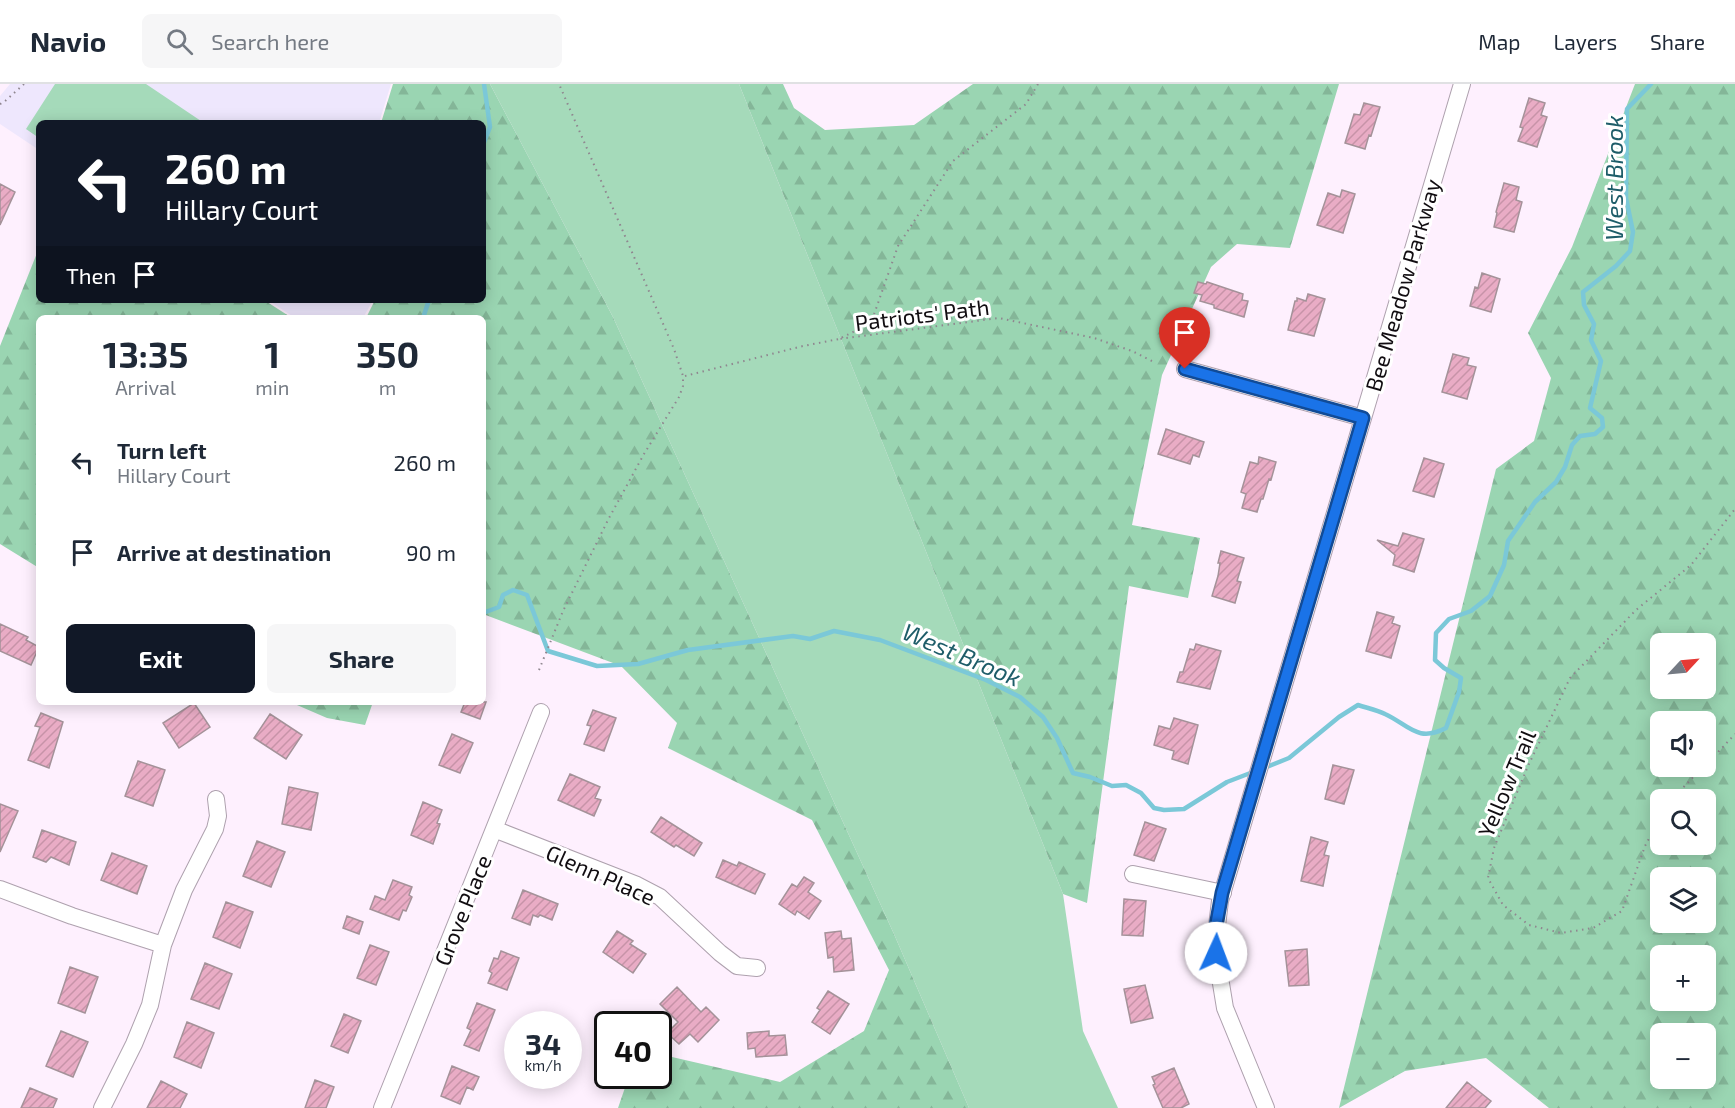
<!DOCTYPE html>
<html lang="en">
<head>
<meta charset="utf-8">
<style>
	:root { --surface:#fff; --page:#f6f6f7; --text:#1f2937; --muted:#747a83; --line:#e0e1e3; --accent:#111827 }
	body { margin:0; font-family:"Exo 2",sans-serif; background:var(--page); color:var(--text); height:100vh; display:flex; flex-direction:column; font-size:22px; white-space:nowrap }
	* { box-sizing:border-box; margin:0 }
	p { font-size:20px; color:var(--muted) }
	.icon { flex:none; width:33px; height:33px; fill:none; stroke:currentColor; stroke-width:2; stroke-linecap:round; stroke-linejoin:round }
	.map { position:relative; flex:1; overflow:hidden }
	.panel { position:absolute; left:36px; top:231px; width:450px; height:390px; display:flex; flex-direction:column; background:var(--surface); border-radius:9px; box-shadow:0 3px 15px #0003 }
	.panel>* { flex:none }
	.banner { position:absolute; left:36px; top:36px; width:450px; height:183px; border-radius:9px; box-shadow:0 3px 15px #0003; background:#111827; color:#fff; overflow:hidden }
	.needle { width:39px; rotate:64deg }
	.controls { position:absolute; left:1650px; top:549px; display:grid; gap:12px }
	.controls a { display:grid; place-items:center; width:66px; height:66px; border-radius:9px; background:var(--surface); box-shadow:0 3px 15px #0003; font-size:30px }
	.speed { position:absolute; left:504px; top:927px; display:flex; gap:12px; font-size:30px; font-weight:700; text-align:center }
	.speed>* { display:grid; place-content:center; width:78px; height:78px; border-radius:50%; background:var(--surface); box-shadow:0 3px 15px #0003; line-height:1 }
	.speed small { font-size:15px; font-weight:400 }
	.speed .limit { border:3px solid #111; border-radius:9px; background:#fff; color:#111 }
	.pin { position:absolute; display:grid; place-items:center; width:51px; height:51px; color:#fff; margin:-62px -26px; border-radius:50% 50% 50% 0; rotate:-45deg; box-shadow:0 0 6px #0007 }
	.pin .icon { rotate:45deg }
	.me { position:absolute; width:66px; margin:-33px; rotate:2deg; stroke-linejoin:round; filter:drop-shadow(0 0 4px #0008) }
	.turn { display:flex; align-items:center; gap:21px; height:126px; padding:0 30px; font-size:27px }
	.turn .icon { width:78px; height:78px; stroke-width:2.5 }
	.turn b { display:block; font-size:42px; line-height:51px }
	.then { display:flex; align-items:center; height:57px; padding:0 30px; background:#0003; gap:12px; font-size:22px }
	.eta { display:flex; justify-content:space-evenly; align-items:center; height:102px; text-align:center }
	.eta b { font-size:36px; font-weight:700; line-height:42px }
	.primary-button { display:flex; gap:12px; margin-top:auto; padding:12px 30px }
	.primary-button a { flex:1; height:69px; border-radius:9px; background:var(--accent); color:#fff; font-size:24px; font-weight:700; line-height:69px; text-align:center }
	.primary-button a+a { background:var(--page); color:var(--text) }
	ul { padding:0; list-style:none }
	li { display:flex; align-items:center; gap:18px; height:90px; padding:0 30px }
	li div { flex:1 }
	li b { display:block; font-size:22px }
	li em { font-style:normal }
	header { display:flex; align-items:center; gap:36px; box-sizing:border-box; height:84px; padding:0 30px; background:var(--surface); border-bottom:2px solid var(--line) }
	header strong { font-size:28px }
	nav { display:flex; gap:33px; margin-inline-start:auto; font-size:21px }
	.search { width:420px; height:54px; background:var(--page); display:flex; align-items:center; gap:15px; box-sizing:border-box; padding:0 21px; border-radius:9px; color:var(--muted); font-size:22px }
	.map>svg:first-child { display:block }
</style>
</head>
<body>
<header>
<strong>Navio</strong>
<div class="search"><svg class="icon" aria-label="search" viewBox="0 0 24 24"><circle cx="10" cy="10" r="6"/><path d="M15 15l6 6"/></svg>Search here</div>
<nav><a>Map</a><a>Layers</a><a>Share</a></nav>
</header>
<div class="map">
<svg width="1735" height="1024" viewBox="0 0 1735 1024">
	<defs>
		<pattern id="forest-firs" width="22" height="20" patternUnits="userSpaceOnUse" patternTransform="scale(1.5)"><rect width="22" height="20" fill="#9ad5b2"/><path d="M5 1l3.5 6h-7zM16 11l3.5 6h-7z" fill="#84b698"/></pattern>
		<pattern id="building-hatch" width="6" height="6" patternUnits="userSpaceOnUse" patternTransform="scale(1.5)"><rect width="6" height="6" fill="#e9acc5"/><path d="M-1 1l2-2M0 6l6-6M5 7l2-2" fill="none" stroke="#c793a8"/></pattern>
	</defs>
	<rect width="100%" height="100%" fill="#fef0fe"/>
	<path fill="#eee7fd" d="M10,0H391L379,39H39V66L0,40V12Z
		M268,216H373L363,234H295Z"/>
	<path fill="#a5daba" d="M55,0H146L204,39H39V54L26,45Z
		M490,0H739L1063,810L1083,947L1118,1024H969L894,850L613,233Z"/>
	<path fill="url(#forest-firs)" fill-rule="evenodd" d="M393,0H490L613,233L894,850L969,1024H618L629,992H658L659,970L780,998L864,947L889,886L812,736L668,664L677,639L621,582L483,530V234H366L375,216H483V39H381Z
		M739,0H783L794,24L825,46L914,41L973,0H1339L1290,164L1237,160L1211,183L1162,291L1132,441L1200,454L1188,514L1129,502L1087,819L1063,810Z
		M1635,0H1735V1024H1549L1486,974L1405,987L1339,1024L1496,385L1534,357L1551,294L1528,249L1572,163ZM1660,560H1706V604H1660ZM1660,638H1706V682H1660ZM1660,716H1706V760H1660ZM1660,794H1706V838H1660ZM1660,872H1706V916H1660ZM1660,950H1706V994H1660Z
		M39,164V216H264L292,234H39V484L0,460V262Z
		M290,618H373L365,641L327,634Z"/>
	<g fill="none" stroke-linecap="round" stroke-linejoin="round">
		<path stroke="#7bc8d8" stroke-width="4.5" d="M483,61L490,43L484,0
			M483,75V78
			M423,234L429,216
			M483,529L499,523L503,511L513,506L527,511L548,567L597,582L638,580L688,566L793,552L810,555L834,547L880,556L986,596L1020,613L1043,633L1057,654L1073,689L1090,693L1112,702L1126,701L1141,709L1154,724L1164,726L1184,725L1227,698L1253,688
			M1264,684L1289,674L1339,633L1358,621C1367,624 1377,626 1385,630C1409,641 1417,659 1446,644L1459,608L1461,594L1444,584L1435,576L1436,549L1449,535L1471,527L1490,512L1504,481L1508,457L1535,418L1556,398L1565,383L1572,361L1580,352L1595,350L1603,343L1602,334L1590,324L1601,277L1591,256L1594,240L1584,221L1583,208L1616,182L1630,167L1633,148L1626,114L1627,25L1651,0"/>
	</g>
	<path fill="url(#building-hatch)" stroke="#a49299" stroke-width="1.5" d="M1529,14L1545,19L1541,31L1547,33L1537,63L1518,57L1523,44L1520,43Z
		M1364,19L1380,23L1371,52L1369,51L1365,65L1345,59L1354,30L1360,31Z
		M1504,99L1519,103L1516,116L1522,118L1514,148L1494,143L1497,129L1496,128Z
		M0,100L15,108L0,141Z
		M1342,106L1355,110L1343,149L1317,141L1328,109L1340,113Z
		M1482,189L1500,195L1491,228L1470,222L1475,203L1478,204Z
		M1198,198L1206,200L1207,198L1243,210L1242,216L1248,217L1244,233L1214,224V221L1200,217L1202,211L1194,209Z
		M1308,210L1325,215L1314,252L1288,246L1295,217H1297V214L1306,217Z
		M1453,270L1469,274L1467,281L1476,283L1467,315L1442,308Z
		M1166,345L1204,358L1199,373L1193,371L1190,380L1158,370Z
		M1259,373L1276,378L1271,396L1269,395L1263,415H1261L1257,428L1242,424L1246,410L1241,408L1250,378L1258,380Z
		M1424,374L1444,380L1434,413L1413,407Z
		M1403,449L1424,455L1414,488L1393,481L1395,471L1377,456L1398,462Z
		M1221,467L1244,474L1237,497L1241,498L1235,519L1212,512L1218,492L1220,479H1218Z
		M1377,528L1394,533L1392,539L1400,542L1391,574L1366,567Z
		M0,540L28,553L26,556L39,563L31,581L0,567Z
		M1196,560L1221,567L1210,605L1177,598L1180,588H1183L1190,565L1194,566Z
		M465,618H486L480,635L461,628Z
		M194,619L210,643L179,664L163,639Z
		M593,626L616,634L604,667L584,660L591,642L587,641Z
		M41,629L63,638L49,684L28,676L40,643L35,642Z
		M270,630L302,651L286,675L254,654Z
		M1174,634L1198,641L1188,680L1172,675L1174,667L1154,661L1159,642L1170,645Z
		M452,650L473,659L460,689L439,681Z
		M138,677L165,686L153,722L125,712Z
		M1333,681L1354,686L1344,720L1325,715Z
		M570,690L600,703L595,714L601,716L594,732L558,716Z
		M289,703L318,709L311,746L282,740Z
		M423,718L442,726L437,739L440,740L433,760L411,751Z
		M0,720L18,727L0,768Z
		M661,733L702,759L694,772L676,761L674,763L651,748Z
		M1145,738L1166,745L1154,777L1134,771Z
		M42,746L76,758L69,781L51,773L46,778L33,773Z
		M1311,753L1328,758L1324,771L1329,772L1323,802L1301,797Z
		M257,757L285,768L271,803L243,792Z
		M112,769L147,782L137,810L101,796Z
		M723,776L737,782L739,778L765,790L755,810L716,793Z
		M804,793L814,799L808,808L821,817L809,835L797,827L795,831L779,820L792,800L797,803Z
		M393,796L412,803L409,811L412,813L406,827L403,826L399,836L370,825L375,812L385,816Z
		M523,806L558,820L552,836L540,831L538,833L533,831L530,841L512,834Z
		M1124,815L1146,817L1143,852L1122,851Z
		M226,818L253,828L240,864L213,853Z
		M347,832L363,838L359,850L343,844Z
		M617,847L633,857L630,860L646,870L633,889L603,868Z
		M841,847L842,855L851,854L854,886L834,888L833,873L828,874L825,849Z
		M370,861L389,868L376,901L357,894Z
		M1307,865L1309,901L1289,902L1285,867Z
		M501,867L519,874L507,906L488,899L492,889L489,887L494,874L498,875Z
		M205,879L232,890L219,925L191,915Z
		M70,883L98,893L85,929L58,919Z
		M1145,901L1153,934L1131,939L1124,905Z
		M677,903L701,928L706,923L719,936L698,958L690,950L679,960L667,949L678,938L660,920Z
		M828,907L849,920L830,950L812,938L820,926L817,924Z
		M477,919L495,926L479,967L464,961L471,946L467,944Z
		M344,930L361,937L348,969L331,962Z
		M187,938L214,949L201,984L174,973Z
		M61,947L88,958L73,993L46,982Z
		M769,947V952L785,951L787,971L756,973L755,964L748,965L747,949Z
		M452,982L479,993L473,1006L467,1003L460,1020L441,1012Z
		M1174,984L1189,1020L1181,1024H1163L1153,1001L1155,1000L1152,993Z
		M315,996L334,1003L326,1024H305Z
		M161,997L187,1010L180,1024H147Z
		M1467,998L1491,1017L1485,1024H1446Z
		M30,1004L57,1015L53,1024H21Z"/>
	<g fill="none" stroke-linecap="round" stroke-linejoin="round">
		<defs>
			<path id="minor" d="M1185,285L1363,334
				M494,745L637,801L660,813L720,869L737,882L757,884
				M1133,790L1223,809
				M0,805L72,832L163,861L184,806L215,745L218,732L216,715
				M102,1024L134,960L150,921L163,861
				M382,1024L541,628
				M1266,1024L1225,924L1216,869L1217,842L1220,817L1462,0"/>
		</defs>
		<use href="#minor" stroke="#aea1ae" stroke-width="18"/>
		<path stroke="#8f868f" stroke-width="2" stroke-dasharray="1.5 4.5" stroke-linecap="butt" d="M1038,0L1026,20L953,77L898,162L871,239L839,255L999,234L1094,254L1132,267L1156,279
			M0,20L4,18L24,0
			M685,292L803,262L839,255
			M539,586L563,527L609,434L644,370L679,313L683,302V292L674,265L559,0
			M1706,681L1735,650
			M1671,716L1704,682
			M1660,734L1645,762L1622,827L1593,844L1561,849L1529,841L1503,821L1488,794L1494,764L1528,682L1570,594L1636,526L1691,481L1735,425"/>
		<use href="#minor" stroke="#fff" stroke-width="16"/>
	</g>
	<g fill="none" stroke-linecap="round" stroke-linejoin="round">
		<defs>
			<path id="route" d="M1185,285L1363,334L1222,809L1216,842V869"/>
		</defs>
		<use href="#route" stroke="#114b97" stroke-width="15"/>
		<use href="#route" stroke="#1a73e8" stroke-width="10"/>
	</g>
	<g text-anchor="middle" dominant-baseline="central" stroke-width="6" stroke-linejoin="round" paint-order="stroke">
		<g font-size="22" fill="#110d11" stroke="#fff">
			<text transform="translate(1402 201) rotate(-74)">Bee Meadow Parkway</text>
			<text transform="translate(922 230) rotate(-7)">Patriots' Path</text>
			<text transform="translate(1506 699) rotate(-67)">Yellow Trail</text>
			<text transform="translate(601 790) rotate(24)">Glenn Place</text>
			<text transform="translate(462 826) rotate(-68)">Grove Place</text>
		</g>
		<g font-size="24" font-style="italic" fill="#1e5d69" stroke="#fff">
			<text transform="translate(1613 94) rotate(-90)">West Brook</text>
			<text transform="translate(962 570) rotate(23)">West Brook</text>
		</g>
	</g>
</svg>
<div class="controls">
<a><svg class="needle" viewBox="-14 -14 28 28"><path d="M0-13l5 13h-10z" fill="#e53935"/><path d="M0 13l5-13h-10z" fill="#747a83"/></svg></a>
<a><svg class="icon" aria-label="sound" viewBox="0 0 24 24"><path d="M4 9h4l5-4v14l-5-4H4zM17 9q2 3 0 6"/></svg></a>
<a><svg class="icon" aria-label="search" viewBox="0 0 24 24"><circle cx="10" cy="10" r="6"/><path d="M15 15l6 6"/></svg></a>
<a><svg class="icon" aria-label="layers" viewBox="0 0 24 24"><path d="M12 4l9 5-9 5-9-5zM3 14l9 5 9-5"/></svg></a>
<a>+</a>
<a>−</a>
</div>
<div class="speed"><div>34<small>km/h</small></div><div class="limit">40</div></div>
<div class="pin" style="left:1185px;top:285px;background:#d93025"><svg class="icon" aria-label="arrive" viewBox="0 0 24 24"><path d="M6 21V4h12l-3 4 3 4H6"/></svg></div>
<svg class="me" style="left:1216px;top:869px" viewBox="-20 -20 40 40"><circle r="19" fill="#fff"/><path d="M0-13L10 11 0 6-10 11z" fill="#1a73e8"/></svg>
<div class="banner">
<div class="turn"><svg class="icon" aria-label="left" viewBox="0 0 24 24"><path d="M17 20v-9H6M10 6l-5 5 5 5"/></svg><div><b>260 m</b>Hillary Court</div></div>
<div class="then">Then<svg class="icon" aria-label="arrive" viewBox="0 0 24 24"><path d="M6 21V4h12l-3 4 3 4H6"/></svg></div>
</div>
<section class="panel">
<div class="eta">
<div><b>13:35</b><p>Arrival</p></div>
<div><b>1</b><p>min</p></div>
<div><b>350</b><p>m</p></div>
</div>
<ul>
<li><svg class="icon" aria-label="left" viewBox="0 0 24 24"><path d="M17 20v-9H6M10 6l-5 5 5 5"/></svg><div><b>Turn left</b><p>Hillary Court</p></div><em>260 m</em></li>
<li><svg class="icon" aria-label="arrive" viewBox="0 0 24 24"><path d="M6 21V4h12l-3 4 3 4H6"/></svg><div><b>Arrive at destination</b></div><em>90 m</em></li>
</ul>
<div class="primary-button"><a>Exit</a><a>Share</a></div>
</section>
</div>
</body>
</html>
